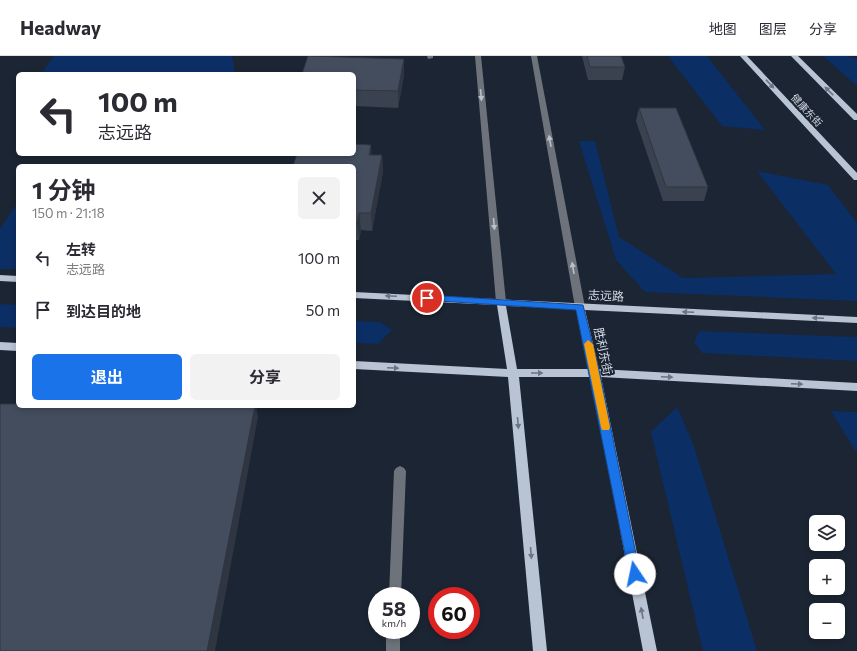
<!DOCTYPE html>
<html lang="zh">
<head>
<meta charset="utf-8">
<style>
	:root { --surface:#fff; --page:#f2f2f3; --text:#2b2b33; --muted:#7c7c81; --line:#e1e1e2; --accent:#1a73e8 }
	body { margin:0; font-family:Commissioner,"Noto Sans SC",sans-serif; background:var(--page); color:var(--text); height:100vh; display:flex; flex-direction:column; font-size:15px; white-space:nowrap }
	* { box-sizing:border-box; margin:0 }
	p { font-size:13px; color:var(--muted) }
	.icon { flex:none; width:22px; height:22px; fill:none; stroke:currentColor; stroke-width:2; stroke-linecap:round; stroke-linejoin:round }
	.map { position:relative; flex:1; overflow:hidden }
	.panel { position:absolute; left:16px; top:108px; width:340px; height:244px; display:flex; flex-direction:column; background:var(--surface); border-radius:6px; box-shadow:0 2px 6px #0003 }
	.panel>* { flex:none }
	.hud { position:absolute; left:16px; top:16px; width:340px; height:84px; border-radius:6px; box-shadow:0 2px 6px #0003; background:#fff; color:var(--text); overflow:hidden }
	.controls { position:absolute; left:809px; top:459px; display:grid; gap:8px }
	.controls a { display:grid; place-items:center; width:36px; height:36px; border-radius:6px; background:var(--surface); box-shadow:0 2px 6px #0003; font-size:20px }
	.speed { position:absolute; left:368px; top:531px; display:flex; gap:8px; font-size:20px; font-weight:700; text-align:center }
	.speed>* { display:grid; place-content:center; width:52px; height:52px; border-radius:50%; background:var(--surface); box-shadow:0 2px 6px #0003; line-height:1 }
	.speed small { font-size:10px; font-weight:400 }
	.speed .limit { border:6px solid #d22; background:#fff; color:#111 }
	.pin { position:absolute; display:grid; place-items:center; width:34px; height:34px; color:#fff; margin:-17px; border:2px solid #fff; border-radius:50%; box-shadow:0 1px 4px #0007 }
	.me { position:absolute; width:44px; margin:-22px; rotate:349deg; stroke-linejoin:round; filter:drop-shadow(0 0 3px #0008) }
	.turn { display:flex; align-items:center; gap:14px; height:84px; padding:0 16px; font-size:18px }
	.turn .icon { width:52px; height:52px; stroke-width:2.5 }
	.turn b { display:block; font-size:28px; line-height:34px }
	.round { display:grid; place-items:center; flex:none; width:42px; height:42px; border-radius:6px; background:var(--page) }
	.head { display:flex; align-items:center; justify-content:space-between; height:68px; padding:0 16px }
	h1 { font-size:24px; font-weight:700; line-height:30px }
	.action { display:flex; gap:8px; margin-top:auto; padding:8px 16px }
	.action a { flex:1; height:46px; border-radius:6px; background:var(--accent); color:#fff; font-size:16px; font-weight:700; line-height:46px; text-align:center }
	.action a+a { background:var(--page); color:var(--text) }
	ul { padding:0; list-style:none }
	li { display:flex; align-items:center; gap:12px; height:52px; padding:0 16px }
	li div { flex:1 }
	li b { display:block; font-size:15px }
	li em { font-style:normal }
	header { display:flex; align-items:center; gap:24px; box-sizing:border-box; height:56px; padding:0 20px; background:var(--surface); border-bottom:1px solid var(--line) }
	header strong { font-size:19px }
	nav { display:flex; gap:22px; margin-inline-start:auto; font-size:14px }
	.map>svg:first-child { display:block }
</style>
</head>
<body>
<header>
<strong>Headway</strong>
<nav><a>地图</a><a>图层</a><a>分享</a></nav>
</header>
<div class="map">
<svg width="857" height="595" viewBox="0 0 857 595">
	<rect width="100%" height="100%" fill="#1c2533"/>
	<path fill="#0b2e65" d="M54,0H232L235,18H41Z
		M668,0H707L765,74L722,70Z
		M823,0H847L857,3V30Z
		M579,85H595L619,181L683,222L836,218L757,115L828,129L857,167V245L645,236L616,204Z
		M18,146V213H0V173Z
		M0,248L18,249V272L0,271Z
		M354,265L380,266L392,274L378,288L354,287Z
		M699,275L857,281V305L702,297L694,286Z
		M677,351L694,390L757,595H703L651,376Z
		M831,355L857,356V394H855Z"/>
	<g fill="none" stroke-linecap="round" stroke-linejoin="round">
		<path fill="#6e737b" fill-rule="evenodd" d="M427,0H433V2L428,3Z
			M475,0H481L506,246L501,249L496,246Z
			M531,0H537L585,251L580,254L575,251Z
			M400,410L404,412L406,415L401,540H389L394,415L396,412Z
			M386,574H400V595H386Z"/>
		<path fill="#b8c3d3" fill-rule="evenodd" d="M740,0H747L857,117V124H854Z
			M791,0H798L857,58V64H854Z
			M0,219L18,220V226L0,225Z
			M354,236L857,261V267L585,254L599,313L857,327V335L601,321L657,595H643L591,321H519L547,595H533L508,321L354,313V305L507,313L497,249L354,242ZM506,250L576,253L589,313H517Z
			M0,286L18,287V295L0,294Z"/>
	</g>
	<path fill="#3a4250" d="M582,0H621L625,11L622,24H588Z
		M404,3V19L398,52L354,50V18Z
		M639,52L708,131L704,145H663L636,65Z
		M371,89V99H382L383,116L372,175L361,174L359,184H354V110Z"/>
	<path fill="#2f3641" d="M404,3V19L398,52V35Z
		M371,89L372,106L369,99Z
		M382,99L383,116L372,175L371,157Z
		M359,157L361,174L359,184L357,167Z
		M255,350H256L258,361L215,595H207Z"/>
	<path fill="#434d5d" stroke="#2f3641" d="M308,0L404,3L398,35L354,34V18H302Z
		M587,0H621L625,11H590Z
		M639,52H676L708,131H666Z
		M354,88L371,89L369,99H382L371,157H359L357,167H354V110H293L297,98H354Z
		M0,348H18V350H255L207,595H0Z"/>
	<defs><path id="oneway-solid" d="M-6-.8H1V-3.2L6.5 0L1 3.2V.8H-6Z"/></defs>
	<g fill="#6a7483">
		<use href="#oneway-solid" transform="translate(770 28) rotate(47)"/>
		<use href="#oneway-solid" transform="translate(829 35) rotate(-136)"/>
		<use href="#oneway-solid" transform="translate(391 240) rotate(-177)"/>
		<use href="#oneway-solid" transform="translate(688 256) rotate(-177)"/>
		<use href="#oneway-solid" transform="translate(818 262) rotate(-177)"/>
		<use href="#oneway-solid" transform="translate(393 312) rotate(3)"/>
		<use href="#oneway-solid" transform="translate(537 317)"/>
		<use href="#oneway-solid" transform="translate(667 321) rotate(3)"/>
		<use href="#oneway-solid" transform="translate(797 328) rotate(3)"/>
		<use href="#oneway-solid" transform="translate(518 367) rotate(85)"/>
		<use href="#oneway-solid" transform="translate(531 497) rotate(85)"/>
		<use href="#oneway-solid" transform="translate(642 557) rotate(-101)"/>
	</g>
	<g fill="#bac0c9">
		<use href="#oneway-solid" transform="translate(481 39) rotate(85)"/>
		<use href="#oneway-solid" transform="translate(550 85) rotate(-100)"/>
		<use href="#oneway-solid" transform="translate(494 168) rotate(85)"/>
		<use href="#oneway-solid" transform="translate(573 212) rotate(-100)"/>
	</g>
	<path fill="#1a73e8" stroke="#114b97" d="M427,239L583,249L600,318L640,518L639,522L635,523L631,522L629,518L576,254L424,244L423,242Z"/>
	<path fill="#f59e0b" d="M588,284L593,288L610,371L609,374H602L601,371L584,288Z"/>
	<g text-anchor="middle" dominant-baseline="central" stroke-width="4" stroke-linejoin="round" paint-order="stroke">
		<g font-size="10" fill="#d3d9e3" stroke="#1c2533">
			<text transform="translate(807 54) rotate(47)">健康东街</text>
		</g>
		<g font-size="12" fill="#d3d9e3" stroke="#1c2533">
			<text transform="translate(606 239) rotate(3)">志远路</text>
			<text transform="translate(604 295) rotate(78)">胜利东街</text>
		</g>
	</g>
</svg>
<div class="controls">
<a><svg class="icon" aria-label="layers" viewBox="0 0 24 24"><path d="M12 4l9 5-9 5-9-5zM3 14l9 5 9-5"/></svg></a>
<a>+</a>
<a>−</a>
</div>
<div class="speed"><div>58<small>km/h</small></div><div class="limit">60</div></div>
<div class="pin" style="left:427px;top:242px;background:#d93025"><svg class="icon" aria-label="arrive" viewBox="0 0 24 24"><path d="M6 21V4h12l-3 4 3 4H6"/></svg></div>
<svg class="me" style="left:635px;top:518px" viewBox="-20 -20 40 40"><circle r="19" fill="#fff"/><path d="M0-13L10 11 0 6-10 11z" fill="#1a73e8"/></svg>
<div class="hud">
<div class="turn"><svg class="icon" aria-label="left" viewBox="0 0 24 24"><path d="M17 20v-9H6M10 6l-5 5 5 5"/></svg><div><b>100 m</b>志远路</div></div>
</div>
<section class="panel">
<div class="head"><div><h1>1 分钟</h1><p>150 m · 21:18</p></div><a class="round"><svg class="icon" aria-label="close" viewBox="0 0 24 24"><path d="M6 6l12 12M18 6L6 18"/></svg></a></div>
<ul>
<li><svg class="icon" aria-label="left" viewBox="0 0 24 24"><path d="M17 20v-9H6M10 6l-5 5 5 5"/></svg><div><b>左转</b><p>志远路</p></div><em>100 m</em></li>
<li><svg class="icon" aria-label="arrive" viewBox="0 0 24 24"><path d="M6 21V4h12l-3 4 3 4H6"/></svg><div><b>到达目的地</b></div><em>50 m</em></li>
</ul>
<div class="action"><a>退出</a><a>分享</a></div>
</section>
</div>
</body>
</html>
